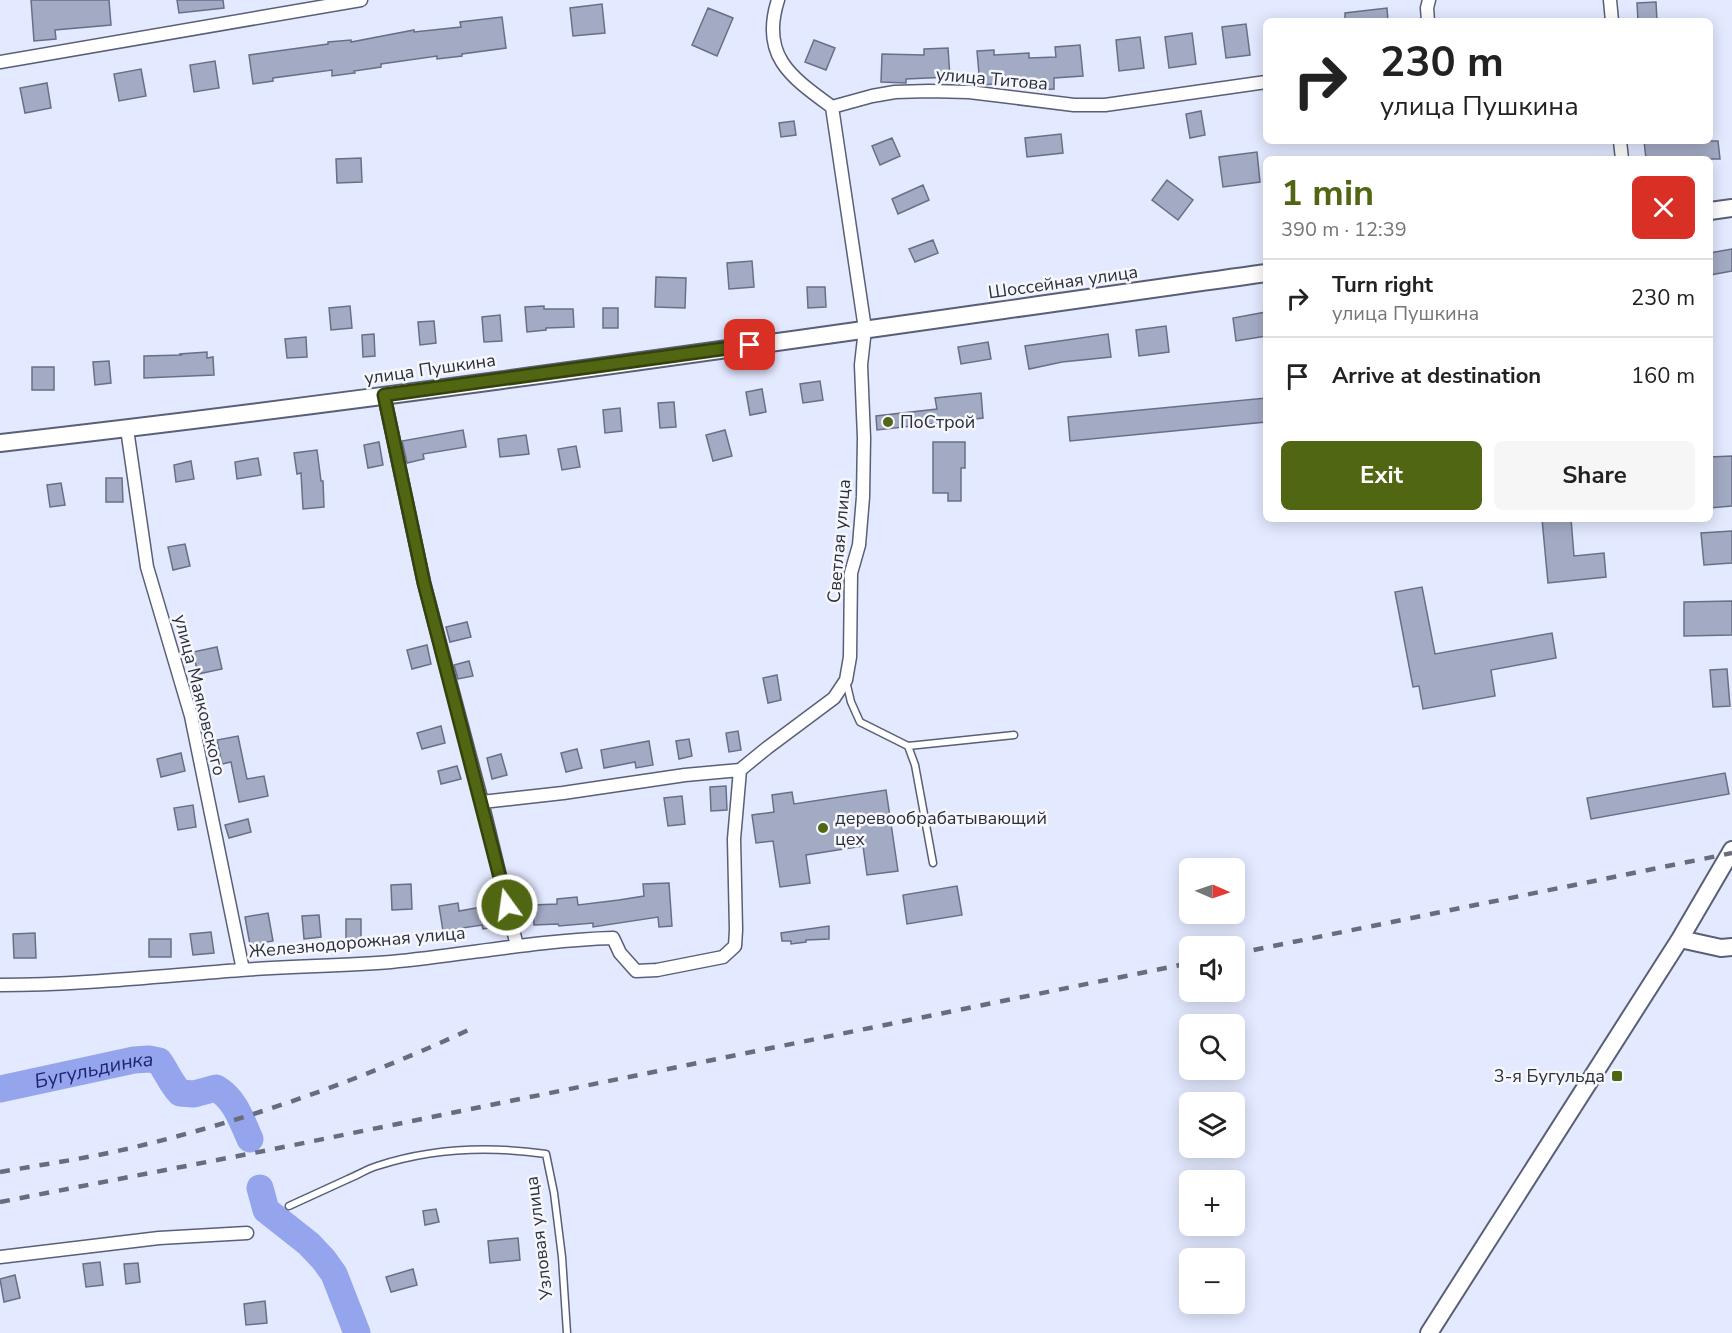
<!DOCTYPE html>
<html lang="en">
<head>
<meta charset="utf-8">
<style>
	:root { --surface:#fff; --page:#f6f6f6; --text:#222; --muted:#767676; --line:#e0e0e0; --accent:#516613 }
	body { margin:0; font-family:"Nunito Sans",sans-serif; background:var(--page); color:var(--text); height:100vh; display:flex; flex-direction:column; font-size:22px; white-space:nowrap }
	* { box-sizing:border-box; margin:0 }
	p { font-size:20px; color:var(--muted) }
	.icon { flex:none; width:33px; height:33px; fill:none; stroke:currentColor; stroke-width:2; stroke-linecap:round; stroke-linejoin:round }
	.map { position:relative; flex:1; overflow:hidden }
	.panel { position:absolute; left:1263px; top:156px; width:450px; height:366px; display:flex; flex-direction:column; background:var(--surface); border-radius:9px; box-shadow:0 3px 15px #0003 }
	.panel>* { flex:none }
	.hud { position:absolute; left:1263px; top:18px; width:450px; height:126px; border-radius:9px; box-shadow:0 3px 15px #0003; background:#fff; color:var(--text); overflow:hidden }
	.needle { width:39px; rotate:92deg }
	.buttons { position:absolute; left:1179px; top:858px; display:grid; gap:12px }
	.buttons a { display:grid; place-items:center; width:66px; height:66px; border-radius:9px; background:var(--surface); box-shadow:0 3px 15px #0003; font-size:30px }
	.pin { position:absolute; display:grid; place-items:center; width:51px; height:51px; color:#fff; margin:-26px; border-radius:12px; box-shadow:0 3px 9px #0006 }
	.me { position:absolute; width:66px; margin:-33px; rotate:346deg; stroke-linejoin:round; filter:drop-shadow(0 0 4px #0008) }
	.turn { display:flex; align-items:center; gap:21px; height:126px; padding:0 18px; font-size:27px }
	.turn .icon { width:78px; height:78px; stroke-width:2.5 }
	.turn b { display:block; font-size:42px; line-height:51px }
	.round { display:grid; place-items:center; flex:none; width:63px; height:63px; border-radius:9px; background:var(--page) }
	.overview { display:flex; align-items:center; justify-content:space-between; height:102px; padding:0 18px }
	h1 { font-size:36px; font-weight:700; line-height:45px; color:var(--accent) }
	.action { display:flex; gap:12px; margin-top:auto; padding:12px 18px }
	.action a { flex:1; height:69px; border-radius:9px; background:var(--accent); color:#fff; font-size:24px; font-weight:700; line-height:69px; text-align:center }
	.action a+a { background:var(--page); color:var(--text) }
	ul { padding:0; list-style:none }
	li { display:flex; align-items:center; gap:18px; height:78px; padding:0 18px; border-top:2px solid var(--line) }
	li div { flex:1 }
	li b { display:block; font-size:22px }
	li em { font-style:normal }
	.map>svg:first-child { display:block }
</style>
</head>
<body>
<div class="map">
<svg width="1732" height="1333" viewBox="0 0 1732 1333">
	<rect width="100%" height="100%" fill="#e3e9ff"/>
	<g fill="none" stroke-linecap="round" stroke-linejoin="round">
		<g stroke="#94a5ee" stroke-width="27">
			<path id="s1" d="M0,1089L134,1060L149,1059L159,1061C167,1072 170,1082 180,1093L194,1094L216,1088C235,1099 241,1119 250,1139"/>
			<path d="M260,1188L266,1210L309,1244L324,1260L334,1274L357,1333"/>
		</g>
	</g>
	<path fill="#a3aac4" stroke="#686f86" stroke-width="1.5" d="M31,0H109L111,25L55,30L56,39L34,41Z
		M177,0H223L224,8L179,13Z
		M1656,2L1657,21H1638L1637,3Z
		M602,4L605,33L573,36L570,8Z
		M708,8L733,18L717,56L692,45Z
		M1387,8L1388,21H1345V13Z
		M502,17L506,48L462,54V56L437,59V56L381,64V67L354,71L355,73L332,76V70L273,78V81L253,84L249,55L328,44V42L351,40V42L414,30V32L461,27L460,22Z
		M1246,24L1250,55L1226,58L1222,27Z
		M1192,33L1196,64L1169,68L1165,37Z
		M1140,37L1144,68L1119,71L1116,40Z
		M814,40L835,48L826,70L805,62Z
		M1080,45L1083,76L1054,78V89L1038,90V81L980,85L977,51L994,50V55L1029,53V58L1056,57L1055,47Z
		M948,48L950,77L906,79V83L881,82L882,54L924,55V49Z
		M215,61L219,88L194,92L190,65Z
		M141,69L146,96L119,101L114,74Z
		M47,83L51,108L25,113L20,88Z
		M1201,111L1205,135L1190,138L1186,114Z
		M794,121L796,135L781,137L779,123Z
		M1061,134L1063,153L1027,157L1025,138Z
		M892,138L900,156L880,165L872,146Z
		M1644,141H1718L1720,159H1646Z
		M1257,152L1260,182L1223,187L1219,157Z
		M361,158L362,182L337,183L336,159Z
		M1167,180L1193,200L1178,220L1152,200Z
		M923,185L929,200L898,214L892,199Z
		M933,240L938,253L915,262L909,249Z
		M1732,249V271L1710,275V253Z
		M752,261L754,287L729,289L727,263Z
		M656,277L686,278L685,308L655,307Z
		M807,287H825L826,307L808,308Z
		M350,306L352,328L331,330L329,308Z
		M544,306V309H573L574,327L546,328V330L527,332L525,307Z
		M603,308H618V328H603Z
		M1266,312V336L1236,341L1233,318Z
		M500,315L502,341L484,342L482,317Z
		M434,321L436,343L420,345L418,322Z
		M1166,326L1169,352L1139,356L1136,330Z
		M374,334L375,356L363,357L362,335Z
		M1108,334L1111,357L1062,362L1029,369L1025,346Z
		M306,337L307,357L287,358L285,339Z
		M988,342L991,359L961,364L958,347Z
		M207,352V358L213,357L214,375L144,378V356L181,355L180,354Z
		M109,361L111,383L95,385L93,362Z
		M32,367H54V390H32Z
		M820,381L823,400L803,403L800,384Z
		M762,389L766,412L750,415L746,392Z
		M981,393L983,418L877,430L876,416L937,409L935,398Z
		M1266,398V422L1070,441L1068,417Z
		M674,402L676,427L660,428L658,403Z
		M620,408L622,431L605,433L603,410Z
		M463,430L466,447L423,454L424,459L407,463L402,441Z
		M725,430L732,456L713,461L706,435Z
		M526,435L529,454L500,457L498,439Z
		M379,442L383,465L368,468L364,445Z
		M933,442H965V468H961V501H948V493H933Z
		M576,446L580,467L562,470L558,449Z
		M317,450L321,481H323L324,507L303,509L301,473L297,474L294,453Z
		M1732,456V506L1710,508V457Z
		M258,458L261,475L237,479L235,462Z
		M191,461L194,479L176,482L174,465Z
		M106,478H122L123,502H106Z
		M61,483L65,505L50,507L47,485Z
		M1542,519H1571L1574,556L1604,553L1606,577L1548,583Z
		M1732,531V563L1704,565L1701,533Z
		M185,544L190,566L173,570L168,547Z
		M1422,587L1435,654L1552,633L1556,658L1491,670L1495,696L1423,709L1419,686L1413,687L1395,592Z
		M1732,601V635L1684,636V602Z
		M467,622L471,637L450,642L446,627Z
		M427,645L431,664L412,669L407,650Z
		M217,647L222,669L198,674L193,652Z
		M469,661L473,676L458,679L454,665Z
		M1727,669L1730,706L1713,707L1710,670Z
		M777,675L781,700L768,703L763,678Z
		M441,726L445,743L422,749L417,733Z
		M738,731L741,750L729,752L726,733Z
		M238,736L247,779L264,776L268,796L239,802L231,762L222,764L217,740Z
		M689,739L692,756L679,759L676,741Z
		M649,741L653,765L636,768L635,762L604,768L601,750Z
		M577,749L582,768L566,772L561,753Z
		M181,753L185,771L161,777L157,759Z
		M501,754L507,775L492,779L487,758Z
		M457,766L461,779L441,784L438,771Z
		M1725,773L1729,794L1591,819L1587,798Z
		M726,786L727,810L711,811L710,787Z
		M886,790L898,871L867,875L863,846L806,855L810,883L780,887L773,841L756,843L752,815L774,812L772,795L792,792L794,804Z
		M682,796L685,824L668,826L664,798Z
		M193,805L196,827L178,830L174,808Z
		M248,819L251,832L229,838L225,825Z
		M669,883L672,926L659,927L658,917L593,927V923L559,926L558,924L534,925L533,905L557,904V899L577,897L578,905L619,900L644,896L643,884Z
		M411,884L412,909L392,910L391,885Z
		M957,886L962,915L907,924L903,895Z
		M458,903L459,911L498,904L502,926L483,929L482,925L443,931L439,906Z
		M268,913L273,941L250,945L245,917Z
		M319,915L321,937L304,939L302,916Z
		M346,919H361V940H346Z
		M829,926V939L806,940V942L791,944V941H782L781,933Z
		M211,932L214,953L193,955L190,934Z
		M35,933L36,958H14L13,934Z
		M149,939H171V957H149Z
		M436,1209L439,1222L425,1225L423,1211Z
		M518,1238L520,1260L490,1263L488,1241Z
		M100,1262L103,1285L86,1287L83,1264Z
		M138,1263L140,1282L126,1284L124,1264Z
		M413,1269L417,1285L391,1292L386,1277Z
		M15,1275L20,1298L4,1302L0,1279Z
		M265,1301L267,1323L246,1325L244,1304Z"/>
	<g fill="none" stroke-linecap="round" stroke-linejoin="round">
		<defs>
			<path id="lane" d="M846,681L851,702L860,722L908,746L915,765L933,863
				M908,746L1014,735
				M289,1206C309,1197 328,1188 348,1179C358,1175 367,1169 377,1166C432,1148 490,1146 546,1154L554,1193L562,1257L567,1333"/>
			<path id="street" d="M778,0C760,56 791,77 832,107
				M1610,0L1612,21
				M1428,21L1427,8L1429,0
				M0,62L361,0
				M1620,141L1622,159
				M384,395L424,583L482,802L517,946
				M127,429L147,567L191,716L243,970
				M482,802L563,793L685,775L740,770L767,748L834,698L846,680L850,657L851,573L859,545L863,497L864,438L861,365L865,329L832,107L872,96L895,92L929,91L969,92L1074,105H1105L1266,82
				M0,985C80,985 161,976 241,970C291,966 341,966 391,962C465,955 539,940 613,938L620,953L636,971L657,970L723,957L735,946L736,930L734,839L740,770
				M0,1257L159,1238L247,1233"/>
			<path id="secondary" d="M1710,211L1732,208
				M0,443C423,395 844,332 1266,273
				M1680,939L1721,948L1732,947
				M1429,1333L1680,939L1732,850"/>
		</defs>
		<use href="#lane" stroke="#595f76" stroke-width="9"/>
		<use href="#street" stroke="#595f76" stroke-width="15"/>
		<use href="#secondary" stroke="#595f76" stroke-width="20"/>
		<use href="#lane" stroke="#fff" stroke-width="6"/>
		<use href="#street" stroke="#fff" stroke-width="12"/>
		<use href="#secondary" stroke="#fff" stroke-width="16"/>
		<path stroke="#696d7b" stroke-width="4.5" stroke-dasharray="10 10" stroke-linecap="butt" d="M1234,954L1732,853
			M0,1172C45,1164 90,1158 135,1147C252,1119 366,1078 475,1027
			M0,1202L274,1149L1190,963"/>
	</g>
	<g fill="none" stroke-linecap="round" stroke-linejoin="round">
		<defs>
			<path id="route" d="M507,905L424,583L384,395L750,345"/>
		</defs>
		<use href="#route" stroke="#35420c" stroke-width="15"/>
		<use href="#route" stroke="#516613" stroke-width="10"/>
	</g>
	<g fill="#516613" stroke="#f5f7fc" stroke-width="2">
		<circle cx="888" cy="422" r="6"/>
		<circle cx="823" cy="828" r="6"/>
		<rect x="1611" y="1070" width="12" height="12" rx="3"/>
	</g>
	<g text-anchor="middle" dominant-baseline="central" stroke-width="5" stroke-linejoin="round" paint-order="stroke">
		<g font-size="18" fill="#2c2e39" stroke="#f5f7fc">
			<text transform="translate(992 79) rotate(5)">улица Титова</text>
			<text transform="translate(1063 282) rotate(-8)">Шоссейная улица</text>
			<text transform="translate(430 369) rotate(-8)">улица Пушкина</text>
			<text transform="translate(839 541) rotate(-85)">Светлая улица</text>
			<text transform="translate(200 695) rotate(76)">улица Маяковского</text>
			<text transform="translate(357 942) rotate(-5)">Железнодорожная улица</text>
			<text transform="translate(539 1238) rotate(-97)">Узловая улица</text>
		</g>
		<g font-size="18" fill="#2c2e39" stroke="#f5f7fc" text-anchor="start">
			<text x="900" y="422">ПоСтрой</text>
			<text x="835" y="818">деревообрабатывающий<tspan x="835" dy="21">цех</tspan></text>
			<text x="1605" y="1076" text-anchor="end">3-я Бугульда</text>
		</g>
		<g font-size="20" font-style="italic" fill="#1e2273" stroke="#f5f7fc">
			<text stroke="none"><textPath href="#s1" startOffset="96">Бугульдинка</textPath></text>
		</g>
	</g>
</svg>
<div class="buttons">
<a><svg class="needle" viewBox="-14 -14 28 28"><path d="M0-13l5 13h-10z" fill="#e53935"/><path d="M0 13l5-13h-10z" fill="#767676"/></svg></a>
<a><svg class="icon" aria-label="sound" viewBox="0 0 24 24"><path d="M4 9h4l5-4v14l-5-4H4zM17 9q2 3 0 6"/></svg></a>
<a><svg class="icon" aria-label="search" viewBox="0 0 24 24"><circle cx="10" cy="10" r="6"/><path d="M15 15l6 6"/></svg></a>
<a><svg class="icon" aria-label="layers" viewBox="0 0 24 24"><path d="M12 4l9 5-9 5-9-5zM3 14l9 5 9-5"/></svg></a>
<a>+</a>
<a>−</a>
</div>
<div class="pin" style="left:750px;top:345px;background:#d93025"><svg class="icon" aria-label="arrive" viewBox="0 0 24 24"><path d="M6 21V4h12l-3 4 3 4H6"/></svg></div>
<svg class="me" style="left:507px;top:905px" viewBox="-20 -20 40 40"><circle r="17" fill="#516613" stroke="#fff" stroke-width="3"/><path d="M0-11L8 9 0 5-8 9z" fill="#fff"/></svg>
<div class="hud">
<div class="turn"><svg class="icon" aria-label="right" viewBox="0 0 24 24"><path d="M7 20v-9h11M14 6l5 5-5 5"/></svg><div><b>230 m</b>улица Пушкина</div></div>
</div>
<section class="panel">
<div class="overview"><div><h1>1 min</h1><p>390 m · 12:39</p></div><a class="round" style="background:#d93025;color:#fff"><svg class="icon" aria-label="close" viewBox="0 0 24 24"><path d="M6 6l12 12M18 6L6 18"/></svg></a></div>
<ul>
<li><svg class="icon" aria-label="right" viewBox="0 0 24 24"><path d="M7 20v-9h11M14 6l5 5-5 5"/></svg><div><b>Turn right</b><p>улица Пушкина</p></div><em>230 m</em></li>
<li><svg class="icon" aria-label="arrive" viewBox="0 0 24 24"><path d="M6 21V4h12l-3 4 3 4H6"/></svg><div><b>Arrive at destination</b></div><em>160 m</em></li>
</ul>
<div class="action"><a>Exit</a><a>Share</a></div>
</section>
</div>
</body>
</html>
